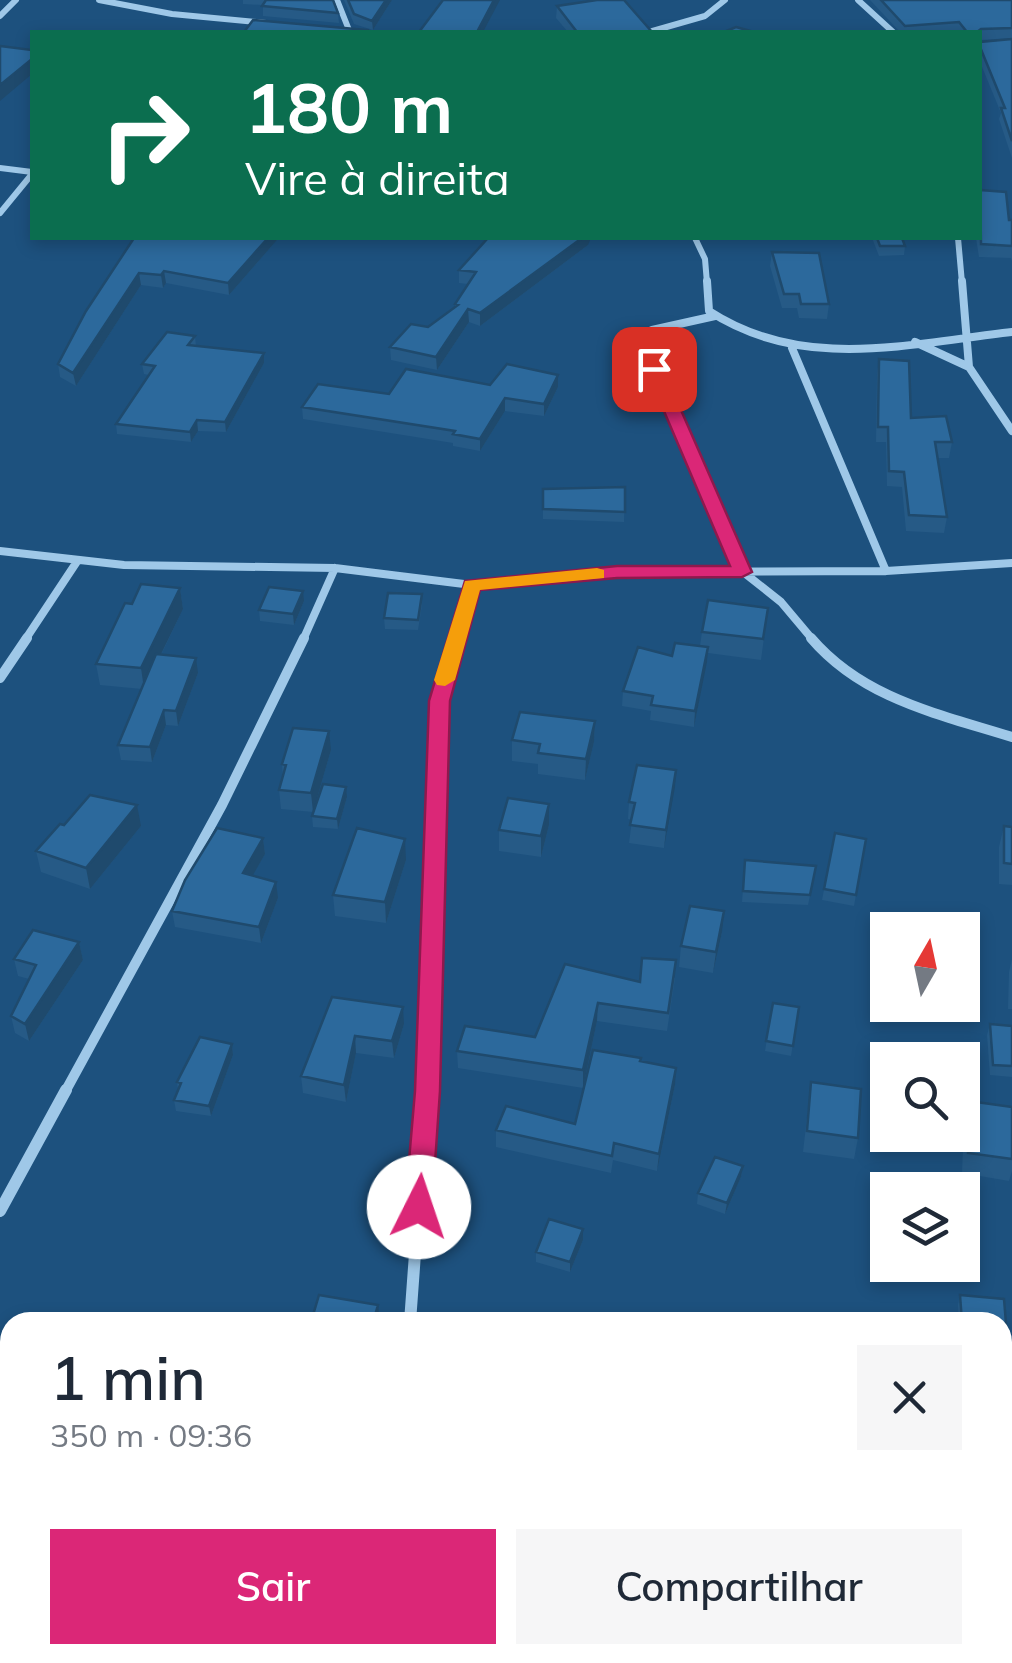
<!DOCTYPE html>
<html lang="pt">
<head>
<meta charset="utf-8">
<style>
	:root { --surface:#fff; --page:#f6f6f7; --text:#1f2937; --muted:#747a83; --accent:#db2777 }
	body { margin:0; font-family:Mulish,sans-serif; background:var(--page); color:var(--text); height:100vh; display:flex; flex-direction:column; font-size:38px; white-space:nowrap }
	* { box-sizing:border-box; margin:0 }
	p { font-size:32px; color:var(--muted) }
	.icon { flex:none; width:55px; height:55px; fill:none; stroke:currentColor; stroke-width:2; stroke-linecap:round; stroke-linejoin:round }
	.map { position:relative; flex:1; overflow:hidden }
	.sheet { position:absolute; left:0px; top:1312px; width:1012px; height:352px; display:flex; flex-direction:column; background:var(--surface); border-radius:30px 30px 0 0; box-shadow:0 5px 15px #0003 }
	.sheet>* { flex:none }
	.banner { position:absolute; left:30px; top:30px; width:952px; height:210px; border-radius:0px; box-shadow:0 5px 15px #0003; background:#0b6e4f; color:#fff; overflow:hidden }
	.needle { width:65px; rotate:9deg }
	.fabs { position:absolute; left:870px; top:912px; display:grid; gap:20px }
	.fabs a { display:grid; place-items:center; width:110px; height:110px; border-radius:0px; background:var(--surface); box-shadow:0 5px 15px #0003; font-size:50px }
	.pin { position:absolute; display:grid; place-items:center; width:85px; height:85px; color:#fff; margin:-42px; border-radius:20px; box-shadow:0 5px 15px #0006 }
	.me { position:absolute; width:110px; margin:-55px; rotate:4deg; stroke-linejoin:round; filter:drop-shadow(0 0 8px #0008) }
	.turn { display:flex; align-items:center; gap:35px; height:210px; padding:0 50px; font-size:45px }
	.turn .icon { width:130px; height:130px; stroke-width:2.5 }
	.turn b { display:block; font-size:70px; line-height:85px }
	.round { display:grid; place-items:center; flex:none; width:105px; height:105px; border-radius:0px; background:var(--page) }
	.head { display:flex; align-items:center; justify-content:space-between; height:170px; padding:0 50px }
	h1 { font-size:60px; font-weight:600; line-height:75px }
	.cta { display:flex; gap:20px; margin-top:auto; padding:20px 50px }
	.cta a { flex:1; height:115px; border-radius:0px; background:var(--accent); color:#fff; font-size:40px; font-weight:600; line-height:115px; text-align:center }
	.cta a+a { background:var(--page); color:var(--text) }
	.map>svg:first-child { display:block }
</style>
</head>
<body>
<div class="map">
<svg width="1012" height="1663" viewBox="0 0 1012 1663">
	<rect width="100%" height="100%" fill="#1d517e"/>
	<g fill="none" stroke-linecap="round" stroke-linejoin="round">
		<path stroke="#9fc8e8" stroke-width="6" d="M99,0L172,14L266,23
			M337,0L349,30
			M858,0L893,32
			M0,16L16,0
			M649,32L705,16L725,0
			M0,168L32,172
			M0,213L32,174
			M695,238L705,259L707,283
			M958,238L962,283"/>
		<path stroke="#9fc8e8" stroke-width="8" d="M707,281L709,311C803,372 907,344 1012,332
			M962,281L969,367L1012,431
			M715,316L652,330L645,347L742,571L781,602L813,640
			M915,342L969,367
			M792,348L886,571
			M0,551L124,565L335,568L472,585L617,572L886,571L1012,563
			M25,640L78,560
			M303,640L335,568
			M456,640L472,585"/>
		<path stroke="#9fc8e8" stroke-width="10" d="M811,638C863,699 939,714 1012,737
			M0,678L27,638
			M65,1092L222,805L304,638
			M427,1092L439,701L457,638"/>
		<path stroke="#9fc8e8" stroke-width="12" d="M0,1211L66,1090
			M410,1322L427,1090
			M383,1663L384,1655"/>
	</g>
	<path fill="#265a86" d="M243,0H333L338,13L339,23L263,16V5L243,4Z
		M344,0H392L373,30L354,24Z
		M870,0H1012V38L980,40V32H900Z
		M557,6L652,32H568L556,18Z
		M1012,39V158L999,119L1001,113L980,62V42Z
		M1009,220H1012V261L1011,258L979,257L976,238H980Z
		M134,238H277V240L229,295L166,283L163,288L141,285L76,386L60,377L58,364Z
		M872,238H902L905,246L904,255L879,256Z
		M588,245L480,326L469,322L437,370L391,360L390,347L428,327L455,308V304L468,284L459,283V270Z
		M772,252L829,304L827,319L799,318L797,308H782L770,266Z
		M195,336L196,346L264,363L226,432L198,431L191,442L117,434L116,424L149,375L144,374L142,364Z
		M879,359L911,418L952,442L949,458H938L947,517L944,533L906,531L902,487L887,486L886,442H876L877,374Z
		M490,385L558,387L544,416L505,411L480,451L453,446V443L303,419L302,407L389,394Z
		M625,487L624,522L543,519V489Z
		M180,588L183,609L161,655L198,673L178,726L166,725L152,762L121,760L118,745L142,689L100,685L96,664L132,604Z
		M422,594V605L418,630L385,629L384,618Z
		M304,601L294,625L260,621L259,610Z
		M768,608L761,660L708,653L694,727L650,720L651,711L622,706L623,691L672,656L700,646L702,632Z
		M595,721L594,742L585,780L538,774V764L512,761V740Z
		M331,750L313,812L281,809L279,790L283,778L282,764Z
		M676,770L664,848L629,843L632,820L628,819L629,802Z
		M347,797L338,829L313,827L312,816Z
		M549,804V825L541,857L499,851V830Z
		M64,825L141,826L90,889L41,872L36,851Z
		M1004,826L1012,827V885L999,884V847Z
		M835,833L866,839L854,906L822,900Z
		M263,838L265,854L252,876L278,898L261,943L175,927L172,911Z
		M406,860L386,923L335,916L333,895Z
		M745,860L816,866L808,905L742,902Z
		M722,932L713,973L679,967L681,946Z
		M79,942L83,960L29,1041L15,1033L11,1016L29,979L18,976L14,959Z
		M1012,959V1009H1008L1009,972Z
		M565,964L640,982L675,978L667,1031L597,1021L583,1088L458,1068L457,1051L535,1037Z
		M332,997L404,1024L394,1058L356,1053L346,1102L303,1093L301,1076Z
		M773,1003L799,1007L791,1056L765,1051Z
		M990,1024L1012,1026V1077L990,1075L987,1035Z
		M232,1044L233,1055L211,1116L176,1111L174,1100L178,1089L177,1082Z
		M641,1061L675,1085L657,1171L613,1160L611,1173L496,1147V1130L575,1124Z
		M811,1082L858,1138L854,1159L803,1152Z
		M969,1101L1012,1107V1171L1009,1181L962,1173L964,1121Z
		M743,1166L741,1177L725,1214L697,1204L698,1193Z
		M583,1229V1240L570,1272L536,1262V1252Z
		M960,1295L1004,1299L1007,1336L1004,1346H1002V1322H959L958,1305Z
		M0,1510L10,1512V1578L0,1576Z
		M967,1655H1002V1663H966Z"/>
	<path fill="#1f4a6d" d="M386,0H392L373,30L372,21Z
		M494,0H500L483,32H477Z
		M32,59V74L0,101V85Z
		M268,238H277V240L229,295L228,283Z
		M582,238H591L588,245L480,326V313Z
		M164,271L166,283L163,288L161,275Z
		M139,273L141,285L76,386L73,373Z
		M468,309L469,322L437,370L436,357Z
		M264,353V363L226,432L225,422Z
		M558,375V387L544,416V404Z
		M505,398V411L480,451V439Z
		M197,420L198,431L191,442L190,432Z
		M180,588L183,609L144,689L141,668Z
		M303,591L304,601L294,625L293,614Z
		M708,647L707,662L694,727L695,711Z
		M196,658L198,673L178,726L176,711Z
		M164,710L166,725L152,762L150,747Z
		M595,721L594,742L585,780L586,759Z
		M329,731L331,750L313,812L311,793Z
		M676,770L675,787L664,848L666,830Z
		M346,787L347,797L338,829L337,819Z
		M549,804V825L541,857V836Z
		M137,805L141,826L90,889L86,868Z
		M263,838L265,854L245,889L243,873Z
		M405,839L406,860L386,923L385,902Z
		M276,882L278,898L261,943L259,927Z
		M724,911L722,932L713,973L716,952Z
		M79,942L83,960L29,1041L25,1024Z
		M598,1003L597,1021L583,1088V1070Z
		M403,1007L404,1024L394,1058L392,1041Z
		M355,1036L356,1053L346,1102L344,1085Z
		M232,1044L233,1055L211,1116L209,1106Z
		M676,1068L675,1085L657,1171L659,1154Z
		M743,1166L741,1177L725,1214L727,1203Z
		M583,1229V1240L570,1272V1262Z
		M378,1305L380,1322H373Z"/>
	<path fill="#2c699c" stroke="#1f4a6d" stroke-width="2.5" d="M266,0H333L338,13L262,6Z
		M348,0H386L372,21L354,14Z
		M443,0H494L477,32H419Z
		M597,0H624L652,32H577L557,6Z
		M881,0H1012V28L981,29L977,32H967L959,22L905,26Z
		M253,20L367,30L365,32H244Z
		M736,27L754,32H724Z
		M1012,39V141L1001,108H1005L980,47V42Z
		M0,46L32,50V59L0,85Z
		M980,190L1006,192L1009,220H1012V246L981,244Z
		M134,238H268L228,283L164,271L161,275L139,273L73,373L58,364L86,311Z
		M488,238H582L480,313L468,309L436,357L390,347L411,324L428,327L458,305L455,304L476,272L459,270Z
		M877,238H902L905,246H880Z
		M772,252L819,253L829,304H801L799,294H784Z
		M167,332L195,336L188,345L264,353L225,422L197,420L190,432L116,424L155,366L142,364Z
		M879,359L909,361L911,418L946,416L952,442H935L947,517L909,515L904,472L889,471L888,427H878Z
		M507,364L558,375L544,404L505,398L480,439L453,434L455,431L302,407L318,384L389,394L406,369L490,385Z
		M625,487V512L543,509V489Z
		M141,584L180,588L141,668L96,664L125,603L132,604Z
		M269,587L303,591L293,614L259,610Z
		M388,593L422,594L418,620L384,618Z
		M708,600L768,608L763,639L702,632Z
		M675,643L708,647L695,711L651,705L653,696L623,691L638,647L672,656Z
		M156,654L196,658L176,711L164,710L150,747L118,745Z
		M520,712L595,721L586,759L538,753L540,744L512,740Z
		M293,728L329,731L311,793L279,790L286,765L282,764Z
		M637,765L676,770L666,830L630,825L635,803L629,802Z
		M323,784L346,787L337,819L312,816Z
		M90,795L137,805L86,868L36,851L60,824L64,825Z
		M508,798L549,804L541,836L499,830Z
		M1004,826L1012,827V864L1004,863Z
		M217,828L263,838L243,873L276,882L259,927L172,911L185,880Z
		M357,828L405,839L385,902L333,895Z
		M835,833L866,839L856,895L824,889Z
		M745,860L816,866L810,895L743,891Z
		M690,906L724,911L716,952L681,946Z
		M33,930L79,942L25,1024L11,1016L36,965L14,959Z
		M642,958L676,960L668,1013L598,1003L583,1070L457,1051L465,1026L535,1037L565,964L640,982Z
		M332,997L403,1007L392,1041L355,1036L344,1085L301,1076Z
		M773,1003L799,1007L793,1046L766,1041Z
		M990,1024L1012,1026V1066L993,1065Z
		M200,1037L232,1044L209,1106L174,1100L181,1083L177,1082Z
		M593,1050L641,1058L640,1061L676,1068L659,1154L614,1143L612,1156L496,1130L506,1106L575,1124Z
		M811,1082L861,1089L858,1138L807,1131Z
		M969,1101L1012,1107V1159L968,1153Z
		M715,1157L743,1166L727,1203L698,1193Z
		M549,1219L583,1229L570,1262L536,1252Z
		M319,1295L378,1305L373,1322H311Z
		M960,1295L1004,1299L1007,1336H1002V1322H962Z
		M1002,1503L1012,1506V1516L1002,1583Z
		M0,1510L10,1512L9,1569L0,1567Z
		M1002,1606L1005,1607L1002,1653Z
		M61,1655H94L109,1660L107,1663H57Z
		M219,1655H278L275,1663H216Z
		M482,1655H516L515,1663H480Z
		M972,1655H1002V1663H981L971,1661Z"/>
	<path fill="#db2777" stroke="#8e194d" stroke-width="2.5" d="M654,364L663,369L752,572L742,577L617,578L480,590L450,701L440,1091L432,1207L428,1215L419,1218L409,1215L405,1207L415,1091L429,701L465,581L617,566H730L646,369Z"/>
	<path fill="#f59e0b" d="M597,568L604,570V578L480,590L455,680L445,686L437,685L434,680L465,581Z"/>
</svg>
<div class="fabs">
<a><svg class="needle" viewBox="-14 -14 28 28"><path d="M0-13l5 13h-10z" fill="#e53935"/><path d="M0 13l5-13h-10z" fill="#747a83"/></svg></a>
<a><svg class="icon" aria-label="search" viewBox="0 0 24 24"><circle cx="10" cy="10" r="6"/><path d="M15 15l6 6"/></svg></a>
<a><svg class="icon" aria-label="layers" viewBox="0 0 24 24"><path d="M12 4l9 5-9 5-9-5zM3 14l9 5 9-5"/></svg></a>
</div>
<div class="pin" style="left:654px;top:369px;background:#d93025"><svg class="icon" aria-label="arrive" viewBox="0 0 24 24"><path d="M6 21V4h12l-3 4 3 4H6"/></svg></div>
<svg class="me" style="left:419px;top:1207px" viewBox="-20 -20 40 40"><circle r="19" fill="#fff"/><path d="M0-13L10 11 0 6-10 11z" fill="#db2777"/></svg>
<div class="banner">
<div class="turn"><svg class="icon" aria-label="right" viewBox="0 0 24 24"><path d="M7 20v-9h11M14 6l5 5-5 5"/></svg><div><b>180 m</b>Vire à direita</div></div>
</div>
<section class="sheet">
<div class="head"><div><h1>1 min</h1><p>350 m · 09:36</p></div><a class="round"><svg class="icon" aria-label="close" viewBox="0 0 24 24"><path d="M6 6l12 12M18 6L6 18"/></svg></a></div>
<div class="cta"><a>Sair</a><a>Compartilhar</a></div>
</section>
</div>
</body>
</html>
